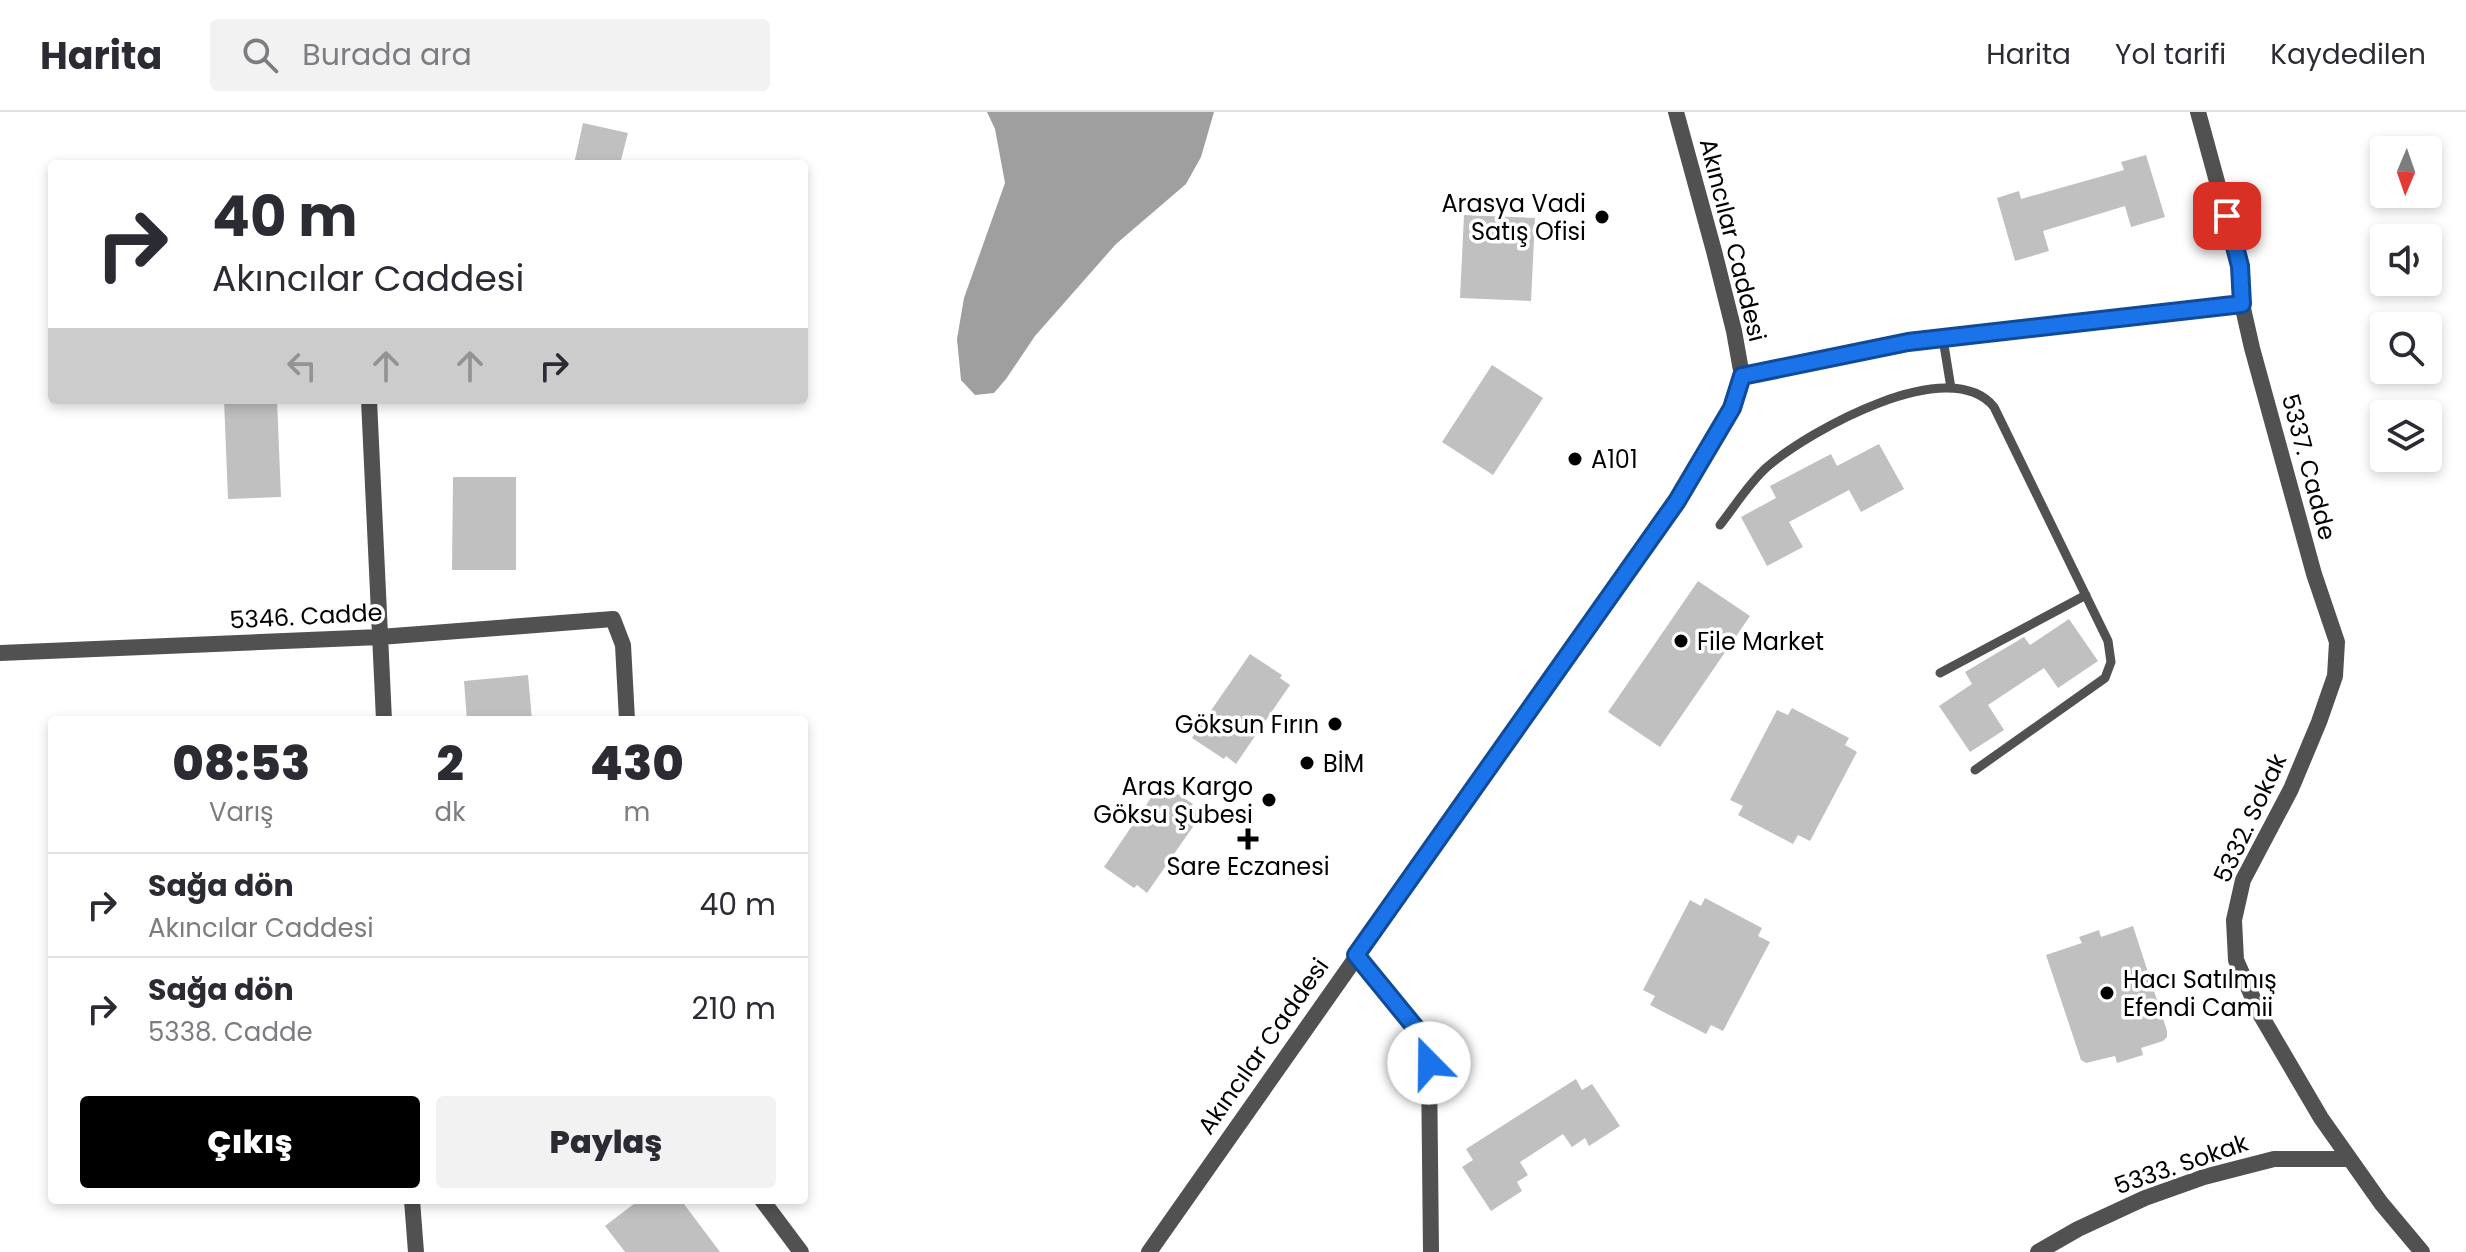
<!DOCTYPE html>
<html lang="tr">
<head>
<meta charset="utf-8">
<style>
	:root { --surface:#fff; --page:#f2f2f3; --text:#2b2b33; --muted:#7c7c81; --line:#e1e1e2; --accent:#000 }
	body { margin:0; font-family:Poppins,sans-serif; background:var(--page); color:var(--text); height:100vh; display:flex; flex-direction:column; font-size:30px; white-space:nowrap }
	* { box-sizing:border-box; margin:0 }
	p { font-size:26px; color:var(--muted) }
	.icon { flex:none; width:44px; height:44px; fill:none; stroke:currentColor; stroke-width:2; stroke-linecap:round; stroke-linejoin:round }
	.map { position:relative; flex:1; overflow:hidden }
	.side { position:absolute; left:48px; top:604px; width:760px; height:488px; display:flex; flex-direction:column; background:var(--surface); border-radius:8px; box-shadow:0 4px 12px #0003 }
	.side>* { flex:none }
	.hud { position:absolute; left:48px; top:48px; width:760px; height:244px; border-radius:8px; box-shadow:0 4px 12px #0003; background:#fff; color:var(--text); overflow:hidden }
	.needle { width:52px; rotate:182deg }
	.controls { position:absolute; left:2370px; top:24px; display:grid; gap:16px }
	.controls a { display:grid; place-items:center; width:72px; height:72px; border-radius:8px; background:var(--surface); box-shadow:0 4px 12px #0003; font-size:40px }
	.pin { position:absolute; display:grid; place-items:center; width:68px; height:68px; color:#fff; margin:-34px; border-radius:16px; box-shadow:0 4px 12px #0006 }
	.me { position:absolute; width:88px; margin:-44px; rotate:338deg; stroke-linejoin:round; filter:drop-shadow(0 0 6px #0008) }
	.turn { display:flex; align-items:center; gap:28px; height:168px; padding:0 32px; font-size:36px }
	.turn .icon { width:104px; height:104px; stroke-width:2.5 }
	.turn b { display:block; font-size:56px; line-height:68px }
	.lanes { display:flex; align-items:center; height:76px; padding:0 32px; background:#0003; justify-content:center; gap:40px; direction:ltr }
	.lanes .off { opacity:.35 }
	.eta { display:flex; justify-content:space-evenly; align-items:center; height:136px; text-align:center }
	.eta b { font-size:48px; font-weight:800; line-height:56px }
	.button { display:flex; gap:16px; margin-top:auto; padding:16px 32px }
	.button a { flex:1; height:92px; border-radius:8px; background:var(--accent); color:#fff; font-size:32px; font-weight:800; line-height:92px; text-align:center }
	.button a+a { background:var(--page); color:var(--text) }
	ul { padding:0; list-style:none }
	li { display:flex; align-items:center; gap:24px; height:104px; padding:0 32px; border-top:2px solid var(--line) }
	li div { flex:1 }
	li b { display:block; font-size:30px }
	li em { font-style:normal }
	header { display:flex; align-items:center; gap:48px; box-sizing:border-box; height:112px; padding:0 40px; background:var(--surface); border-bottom:2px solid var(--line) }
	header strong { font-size:38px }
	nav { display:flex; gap:44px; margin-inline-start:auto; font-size:28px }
	.search { width:560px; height:72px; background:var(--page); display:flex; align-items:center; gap:20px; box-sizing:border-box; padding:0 28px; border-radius:8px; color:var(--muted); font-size:30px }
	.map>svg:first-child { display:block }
</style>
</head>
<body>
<header>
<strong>Harita</strong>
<div class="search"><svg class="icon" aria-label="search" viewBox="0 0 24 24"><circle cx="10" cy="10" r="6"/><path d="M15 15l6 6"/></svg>Burada ara</div>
<nav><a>Harita</a><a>Yol tarifi</a><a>Kaydedilen</a></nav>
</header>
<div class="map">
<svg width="2466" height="1140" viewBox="0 0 2466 1140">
	<rect width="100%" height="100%" fill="#fff"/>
	<path fill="#9f9f9f" d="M987,0H1214L1201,45L1186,72L1116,132L1035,224L1006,267L994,281L975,283L961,268L957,227L964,186L1005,71L995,17Z"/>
	<path fill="#c0c0c0" d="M583,11L628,21L620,52H574Z
		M2146,43L2165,105L2131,115L2125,94L2043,119L2049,139L2015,149L1997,86L2019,79L2021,87L2124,58L2121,50Z
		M1464,103L1535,106L1531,189L1460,186Z
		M1492,253L1543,286L1493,363L1442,330Z
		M224,288H277L281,385L228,387Z
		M1879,332L1904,377L1861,400L1849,378L1789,410L1803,435L1767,454L1741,405L1776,386L1770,374L1831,342L1837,354Z
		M453,365H516V458H452Z
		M1698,469L1750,504L1660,635L1608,600Z
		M2069,507L2098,549L2058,576L2044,556L1988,593L2004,618L1970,640L1939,594L1972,572L1965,560L2024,525L2030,533Z
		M1250,542L1282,563L1280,566L1290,573L1236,652L1226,644L1224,647L1192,626Z
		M528,563L532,608H467L464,569Z
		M1792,596L1849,626L1845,633L1857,640L1810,729L1798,723L1793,732L1738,703L1743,694L1730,688L1777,598L1788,603Z
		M1161,671L1193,692L1191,695L1201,703L1147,781L1137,773L1134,776L1104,755Z
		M1705,786L1762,816L1758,824L1770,830L1723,919L1711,913L1706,922L1650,893L1655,884L1643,878L1690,788L1701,794Z
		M2133,814L2167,919V925L2163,929L2141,936L2143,943L2117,951L2115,944L2086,951L2081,948L2046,843L2082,831L2079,825L2099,818L2101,825Z
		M1576,967L1582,978L1592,972L1620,1014L1589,1034L1585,1026L1572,1035L1563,1022L1520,1050L1528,1063L1517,1070L1522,1079L1491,1099L1462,1055L1473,1048L1466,1037Z
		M639,1088H681L720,1140H625L605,1114Z"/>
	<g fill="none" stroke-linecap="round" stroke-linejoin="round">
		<path stroke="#515151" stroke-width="9" d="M1943,227L1951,276
			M1720,413C1735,394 1749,371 1767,355C1809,319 1949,240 1994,295L2108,529L2111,550L2105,566L1975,658
			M1940,561L2086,483"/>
		<path stroke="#515151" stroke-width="16" d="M2198,0L2240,154L2242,192L2252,236L2314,462L2337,530L2335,564L2319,610L2291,677L2243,768L2234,808L2236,848L2260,902L2321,1006L2381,1091L2422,1140
			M1742,264L1908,230L2242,192
			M369,288L384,608
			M0,541L380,525L613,507L623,533L627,608
			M1356,843L1423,925L1429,951L1431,1140
			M412,1088L416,1140
			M762,1088L801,1140
			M2038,1140L2078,1117L2145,1086L2204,1065L2274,1047H2349"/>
		<path stroke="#515151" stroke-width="16" d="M1149,1140L1677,389L1732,296L1742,264L1734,219L1714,139L1676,0"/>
	</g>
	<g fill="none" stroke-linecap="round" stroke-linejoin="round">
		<defs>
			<path id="route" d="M1429,951L1423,925L1356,843L1677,389L1732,296L1742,264L1908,230L2242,192L2240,154L2227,104"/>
		</defs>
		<use href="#route" stroke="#114b97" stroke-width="20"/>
		<use href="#route" stroke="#1a73e8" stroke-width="14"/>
	</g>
	<g fill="#000" stroke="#fff" stroke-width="3">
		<circle cx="1602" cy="105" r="8"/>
		<circle cx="1575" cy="347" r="8"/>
		<circle cx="1681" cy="529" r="8"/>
		<circle cx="1335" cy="612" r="8"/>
		<circle cx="1307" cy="651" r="8"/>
		<circle cx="1269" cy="688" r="8"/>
		<path d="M1244 715h8v8h8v8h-8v8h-8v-8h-8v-8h8z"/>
		<circle cx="2107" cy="881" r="8"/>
	</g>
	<g text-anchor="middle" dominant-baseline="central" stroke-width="7" stroke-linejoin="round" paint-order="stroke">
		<g font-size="24" fill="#000" stroke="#fff" text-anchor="start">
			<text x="1586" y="91" text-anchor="end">Arasya Vadi<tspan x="1586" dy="28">Satış Ofisi</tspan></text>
			<text x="1591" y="347">A101</text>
			<text x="1697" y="529">File Market</text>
			<text x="1319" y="612" text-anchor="end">Göksun Fırın</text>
			<text x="1323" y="651">BİM</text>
			<text x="1253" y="674" text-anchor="end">Aras Kargo<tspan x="1253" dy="28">Göksu Şubesi</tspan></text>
			<text x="1248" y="754" text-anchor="middle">Sare Eczanesi</text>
			<text x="2123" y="867">Hacı Satılmış<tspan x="2123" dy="28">Efendi Camii</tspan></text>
		</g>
		<g font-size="24" fill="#000" stroke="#fff">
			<text transform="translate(1733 128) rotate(76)">Akıncılar Caddesi</text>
			<text transform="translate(2309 355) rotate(75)">5337. Cadde</text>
			<text transform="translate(306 504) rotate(-3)">5346. Cadde</text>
			<text transform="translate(2250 706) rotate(-65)">5332. Sokak</text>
			<text transform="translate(1263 934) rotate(-55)">Akıncılar Caddesi</text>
			<text transform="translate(2181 1052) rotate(-19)">5333. Sokak</text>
		</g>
	</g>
</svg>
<div class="controls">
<a><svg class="needle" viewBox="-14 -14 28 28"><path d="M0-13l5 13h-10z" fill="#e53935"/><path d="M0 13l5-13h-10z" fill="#7c7c81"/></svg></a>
<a><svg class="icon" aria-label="sound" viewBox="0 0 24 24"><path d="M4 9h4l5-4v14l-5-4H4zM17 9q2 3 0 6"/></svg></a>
<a><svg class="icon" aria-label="search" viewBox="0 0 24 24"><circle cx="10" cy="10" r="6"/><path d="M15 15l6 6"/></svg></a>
<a><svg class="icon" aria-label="layers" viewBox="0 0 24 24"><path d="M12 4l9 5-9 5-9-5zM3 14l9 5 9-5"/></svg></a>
</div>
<div class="pin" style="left:2227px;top:104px;background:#d93025"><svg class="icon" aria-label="arrive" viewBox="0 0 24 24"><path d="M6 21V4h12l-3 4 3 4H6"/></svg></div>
<svg class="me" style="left:1429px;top:951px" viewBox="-20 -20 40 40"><circle r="19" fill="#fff"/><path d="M0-13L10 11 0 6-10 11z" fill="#1a73e8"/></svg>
<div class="hud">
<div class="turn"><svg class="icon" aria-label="right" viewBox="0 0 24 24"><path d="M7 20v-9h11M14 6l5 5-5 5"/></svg><div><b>40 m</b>Akıncılar Caddesi</div></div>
<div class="lanes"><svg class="icon off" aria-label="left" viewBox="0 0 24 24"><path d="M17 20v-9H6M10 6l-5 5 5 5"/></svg><svg class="icon off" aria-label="ahead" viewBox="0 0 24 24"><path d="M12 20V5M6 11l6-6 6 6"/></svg><svg class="icon off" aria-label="ahead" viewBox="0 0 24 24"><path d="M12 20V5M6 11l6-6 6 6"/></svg><svg class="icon" aria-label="right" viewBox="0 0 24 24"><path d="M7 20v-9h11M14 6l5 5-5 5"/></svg></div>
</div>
<section class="side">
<div class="eta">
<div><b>08:53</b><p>Varış</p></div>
<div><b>2</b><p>dk</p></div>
<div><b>430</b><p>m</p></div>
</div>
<ul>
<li><svg class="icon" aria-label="right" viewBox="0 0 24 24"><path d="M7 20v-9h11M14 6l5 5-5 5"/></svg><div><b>Sağa dön</b><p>Akıncılar Caddesi</p></div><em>40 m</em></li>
<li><svg class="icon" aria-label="right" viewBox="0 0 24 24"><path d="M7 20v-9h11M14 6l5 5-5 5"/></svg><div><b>Sağa dön</b><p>5338. Cadde</p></div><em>210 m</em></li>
</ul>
<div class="button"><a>Çıkış</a><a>Paylaş</a></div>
</section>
</div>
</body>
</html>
